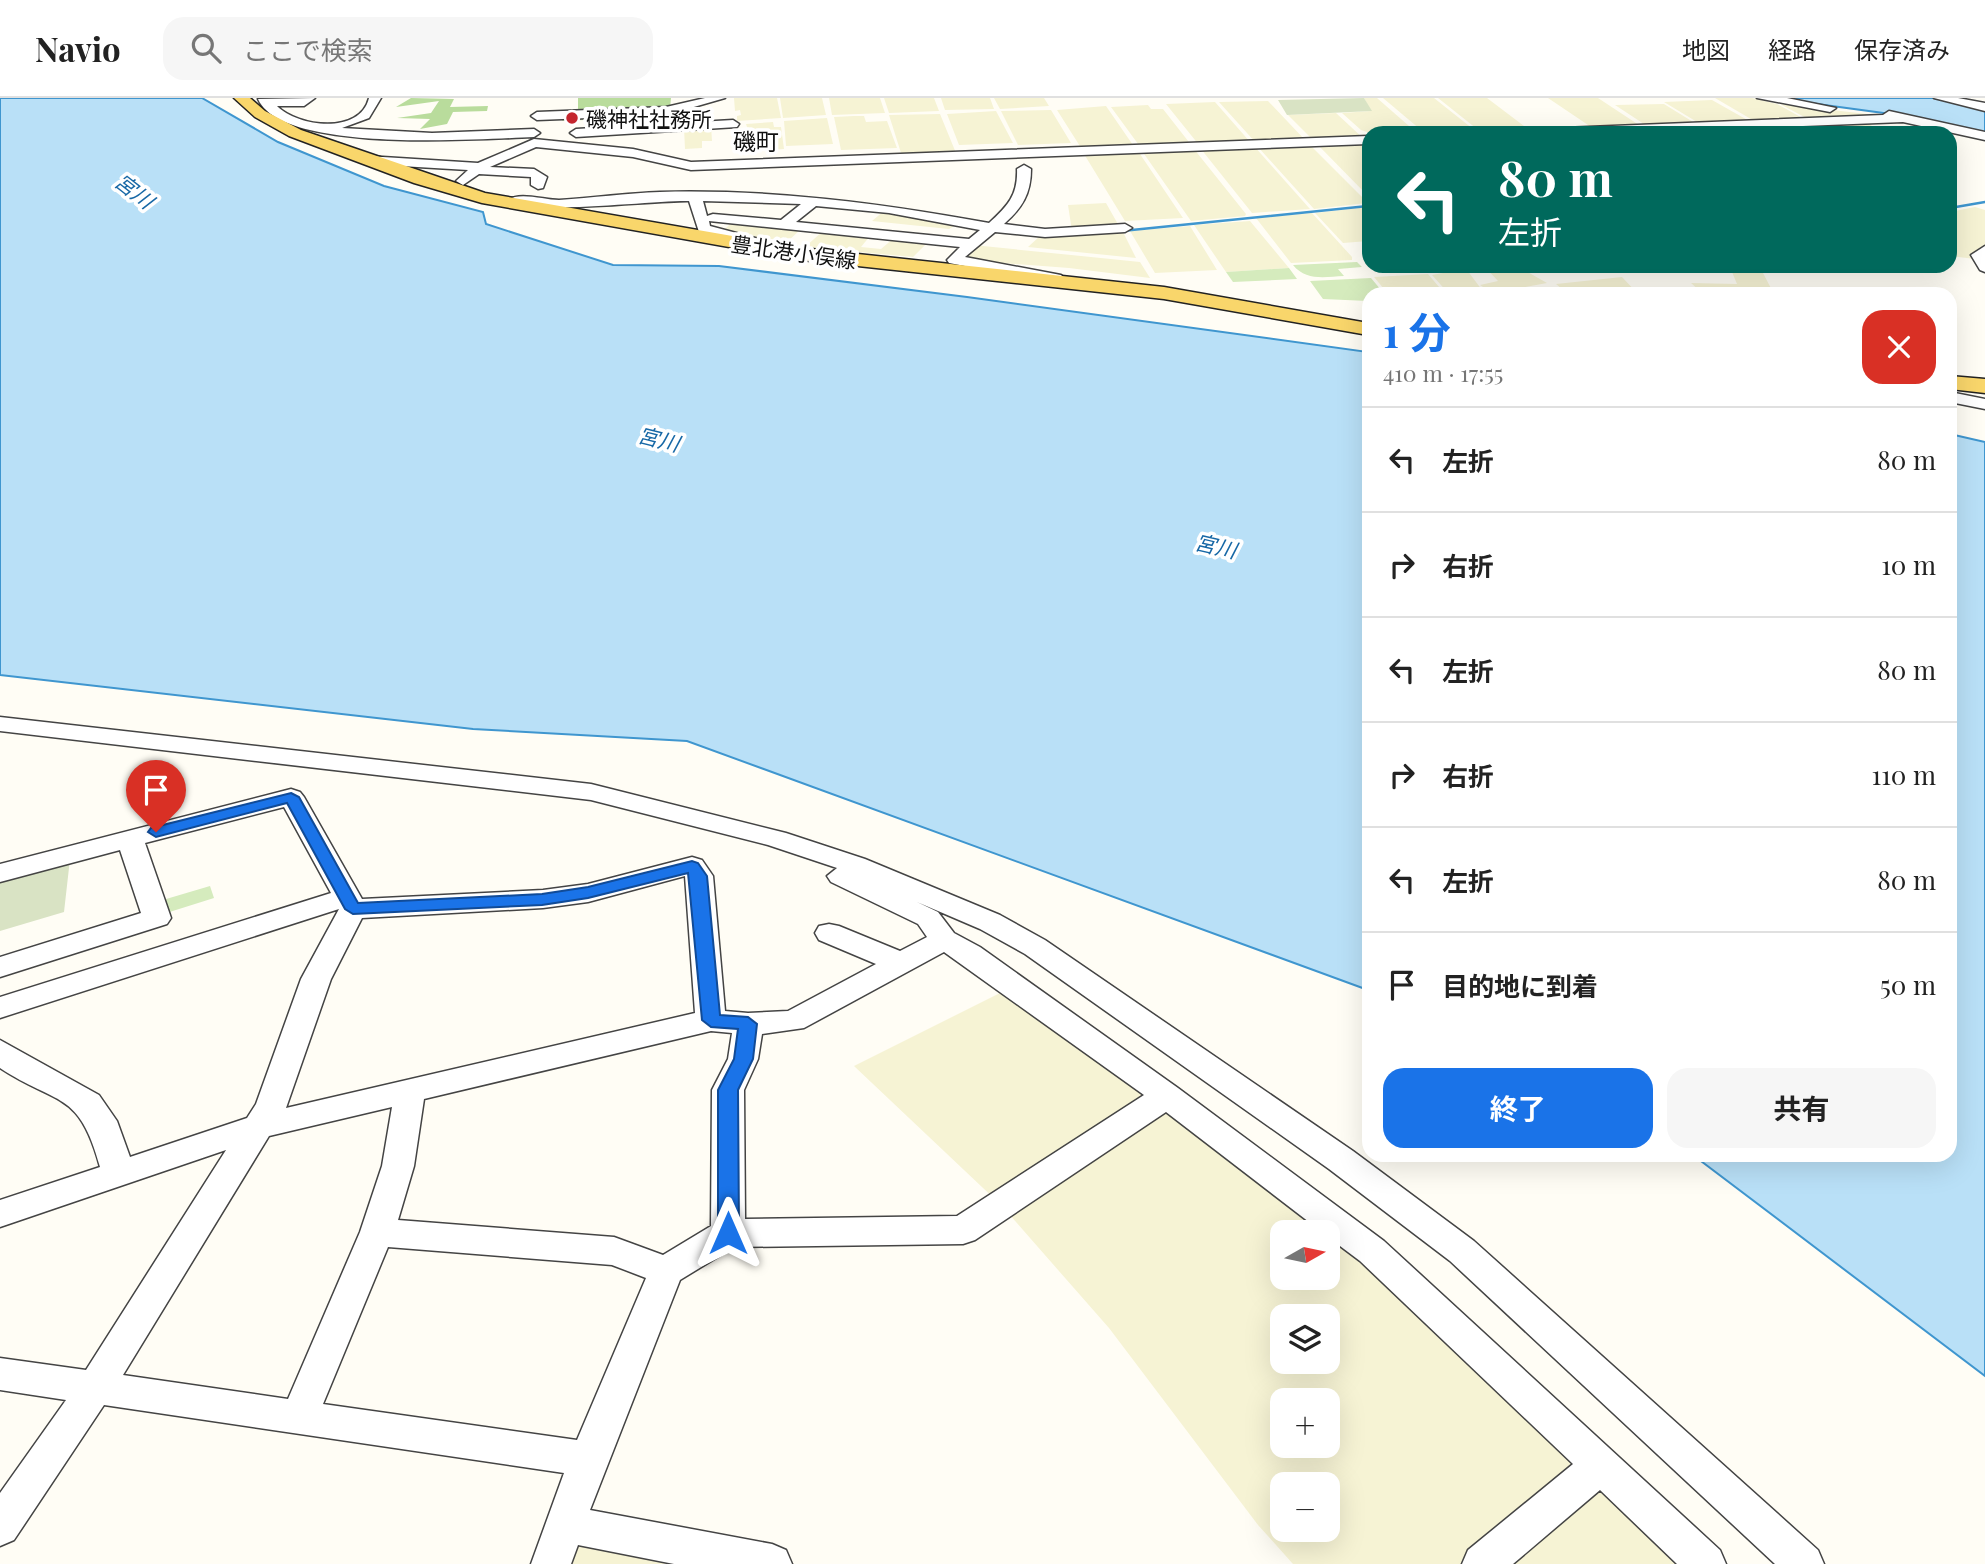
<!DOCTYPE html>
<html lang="ja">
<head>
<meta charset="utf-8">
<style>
	:root { --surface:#fff; --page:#f6f6f6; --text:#222; --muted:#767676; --line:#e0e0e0; --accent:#1a73e8 }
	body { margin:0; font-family:"Playfair Display","Noto Sans JP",serif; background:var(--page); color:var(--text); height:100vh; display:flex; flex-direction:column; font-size:26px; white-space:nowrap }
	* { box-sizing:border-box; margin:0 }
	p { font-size:23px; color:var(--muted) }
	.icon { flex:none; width:38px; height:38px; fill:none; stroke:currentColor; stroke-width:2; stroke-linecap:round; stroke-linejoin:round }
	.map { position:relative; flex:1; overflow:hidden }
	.sheet { position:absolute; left:1362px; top:189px; width:595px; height:875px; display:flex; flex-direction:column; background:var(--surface); border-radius:21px; box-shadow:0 7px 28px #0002 }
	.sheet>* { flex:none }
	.top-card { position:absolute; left:1362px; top:28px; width:595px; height:147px; border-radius:21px; box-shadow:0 7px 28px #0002; background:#00695c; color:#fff; overflow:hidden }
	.needle { width:46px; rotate:81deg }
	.fabs { position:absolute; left:1270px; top:1122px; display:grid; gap:14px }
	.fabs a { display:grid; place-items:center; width:70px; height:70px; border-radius:14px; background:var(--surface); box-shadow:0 7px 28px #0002; font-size:35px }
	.pin { position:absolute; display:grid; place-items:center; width:60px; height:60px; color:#fff; margin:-72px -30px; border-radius:50% 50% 50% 0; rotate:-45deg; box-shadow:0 0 7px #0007 }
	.pin .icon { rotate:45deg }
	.me { position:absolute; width:77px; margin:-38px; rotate:0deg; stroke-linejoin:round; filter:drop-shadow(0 0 5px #0008) }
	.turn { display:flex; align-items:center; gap:24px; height:147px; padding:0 21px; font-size:32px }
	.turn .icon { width:91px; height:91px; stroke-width:2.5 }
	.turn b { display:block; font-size:49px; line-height:60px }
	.round { display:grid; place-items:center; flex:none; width:74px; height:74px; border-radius:21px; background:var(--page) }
	.summary { display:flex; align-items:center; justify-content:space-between; height:119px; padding:0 21px }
	h1 { font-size:42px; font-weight:700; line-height:52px; color:var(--accent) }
	.cta { display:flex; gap:14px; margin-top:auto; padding:14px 21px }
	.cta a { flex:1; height:80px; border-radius:21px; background:var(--accent); color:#fff; font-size:28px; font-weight:700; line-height:80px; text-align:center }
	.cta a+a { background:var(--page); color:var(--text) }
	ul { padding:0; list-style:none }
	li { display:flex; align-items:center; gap:21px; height:105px; padding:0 21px; border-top:2px solid var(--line) }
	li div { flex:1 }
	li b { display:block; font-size:26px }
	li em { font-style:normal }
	header { display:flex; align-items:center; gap:42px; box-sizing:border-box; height:98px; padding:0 35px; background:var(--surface); border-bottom:2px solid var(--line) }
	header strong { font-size:33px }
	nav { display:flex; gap:38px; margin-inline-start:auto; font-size:24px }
	.search { width:490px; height:63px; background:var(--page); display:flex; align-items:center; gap:18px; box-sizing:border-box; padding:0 24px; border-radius:21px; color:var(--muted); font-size:26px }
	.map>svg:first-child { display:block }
</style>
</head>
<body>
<header>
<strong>Navio</strong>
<div class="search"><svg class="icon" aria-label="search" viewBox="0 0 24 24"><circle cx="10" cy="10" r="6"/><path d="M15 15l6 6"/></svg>ここで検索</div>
<nav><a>地図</a><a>経路</a><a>保存済み</a></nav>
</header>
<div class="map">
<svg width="1985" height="1466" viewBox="0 0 1985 1466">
	<rect width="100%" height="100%" fill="#fffdf5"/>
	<path fill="#f6f3d4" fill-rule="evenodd" d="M734,0H777L781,20L737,23V18L741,17L740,12L735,13Z
		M780,0H822L826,17L783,20Z
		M829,0H880L885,15L832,17Z
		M884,0H934L939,13L889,15Z
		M941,0H990L994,11L945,12Z
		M994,0H1044L1049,8L1000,11Z
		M1364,0H1377L1417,35H1370L1361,32L1342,15L1371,13Z
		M1383,0H1434L1473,31L1421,32Z
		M1438,0H1487L1532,34L1482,35Z
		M1548,0H1598L1642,29L1594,31Z
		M1715,0H1752L1777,6L1806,22L1756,24Z
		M1712,2L1751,24L1702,27L1664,4Z
		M1268,3L1306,43L1256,45L1219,4Z
		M1215,4L1251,45L1199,47L1166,6Z
		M1664,6L1698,27L1647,28L1615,7Z
		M1780,6L1867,16L1874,20L1810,22Z
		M1148,7L1151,11H1163L1192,48L1141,50L1111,9Z
		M1106,8L1135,50L1083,53L1057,12Z
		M1051,12L1071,45L1018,47L1001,13Z
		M996,13L1013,45L959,47L947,16Z
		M1336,15L1364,41L1313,42L1288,17Z
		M940,16L956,55L913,59L912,55H901L889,17Z
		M854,18H864L866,24L887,23L897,50L841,52L834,19Z
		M827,20L833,46L786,48L784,23Z
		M1863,23L1885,35H1833L1816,25Z
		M773,24L774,29H781L784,51L737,54L736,33L748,32L746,26Z
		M711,28L712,43H702V50L685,51L684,30Z
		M1368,44V98L1317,46Z
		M1309,46L1365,102L1367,105L1314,111L1258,49Z
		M1254,48L1310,111L1252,115L1201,51Z
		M1194,51L1246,116L1245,118L1191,123L1142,53Z
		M1138,53L1183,120L1125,123L1084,56Z
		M1106,105L1119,128L1072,133L1068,107Z
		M1368,109V143L1343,145L1315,115Z
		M1975,109L1985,112V149L1975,161L1950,158V114Z
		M885,112L959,125L949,131L872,123Z
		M1312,115L1352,159V162L1291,165L1256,120Z
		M733,123L801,131L785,146L722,134Z
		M1250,123L1289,170L1226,174L1194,127Z
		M1190,128L1217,172L1155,175L1130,133Z
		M823,133L870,138L861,149L881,151L894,140L929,143L913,159L805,149Z
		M1123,134L1136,160L1028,149L1040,138Z
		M973,147L1140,164L1150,180L1069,170L963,162Z
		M1437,168H1464L1485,196H1449L1432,177L1443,175Z
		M1484,168H1517L1547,185L1492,195L1480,187L1498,183Z
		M1732,174L1763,175L1774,196H1703L1691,185L1737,186Z
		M1428,176L1445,196H1411L1405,189L1384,191L1374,179Z
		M1622,179L1638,196H1568L1556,186Z
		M1014,888L1372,1153L1601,1367L1482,1466H1293L1258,1427L1109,1230L1001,1107L854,968ZM1283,1134H1328V1180H1283ZM1283,1218H1328V1264H1283ZM1283,1302H1328V1348H1283ZM1283,1386H1328V1432H1283Z
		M1603,1381L1698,1466H1504Z
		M567,1426L772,1466H551Z"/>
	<path fill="#d5ebbd" d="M675,14L677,23L586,26V22L562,23L563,17Z
		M1357,164L1362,169L1338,171L1344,178C1324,179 1306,183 1293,167Z
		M1289,170L1297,181L1233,184L1226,174Z
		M1371,180L1381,192L1404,191L1408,196H1368V203L1323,201L1310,183Z
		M210,788L214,800L160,817L156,804Z"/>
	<path fill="#b9dc9c" d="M411,0L454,1L450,9L488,8L487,13L453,14L447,26L420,31L430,21L397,20L431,15L439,3L396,9Z
		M578,0H671L670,10L578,15Z"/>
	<path fill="#d9e3c4" d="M1364,0L1372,13L1287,17L1278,2Z
		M70,761L64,814L0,833V780Z"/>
	<path fill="#b9e0f7" stroke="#3f96cf" stroke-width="2" d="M0,0H202L278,44L384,88L483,114L486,126L613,167L719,168L967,199L1368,254V892L687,643L473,631L0,577Z
		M1773,0H1934L1985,11V36L1913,19Z
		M1950,336L1985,344V1278L1693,1057H1950Z"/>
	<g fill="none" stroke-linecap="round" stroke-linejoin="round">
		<path stroke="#3f96cf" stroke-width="2.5" d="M595,19L610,20
			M1950,110L1985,104
			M1122,133L1368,108"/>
		<defs>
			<path id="minor" d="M315,0L304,8H277C298,29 360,37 369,0H381L369,20L342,30L432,35L534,31L540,35L534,39C480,41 282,56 258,1Z
				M705,0H725L666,17L537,22L531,18L537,14L666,9Z
				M1757,0H1787L1836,10L1830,14Z
				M1934,0H1958L1985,5V13Z
				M1889,13L1985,34V42L1903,24L1628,35H1532L1538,31L1883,17Z
				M733,22L739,26L737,29L576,39L570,35L576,31Z
				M1368,38V46L691,72L633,59L536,49L490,69L534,71L547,79L543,90L538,91L531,87V79L479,76L463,87L456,83L468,72L367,66L361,62L367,58L478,65L534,41L633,51L691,64Z
				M1024,67L1031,71C1031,96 1022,110 1004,126L1045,131L1125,126L1132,130L1125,134L1045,139L995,134L965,159L1061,177L1064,180L1056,185L949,165L947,162L960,149L709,123L710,128L767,143L769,146L762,150L699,134L689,103C657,102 525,118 507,103C518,93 544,102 559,102C592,100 626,95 660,94C771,91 880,105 989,125C1008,108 1018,97 1017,71ZM703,103L801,106L781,122L713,116L707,118ZM816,108L889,115L980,132L969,141L796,124Z
				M1985,148V174L1980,172L1971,157Z
				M1950,294L1985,301V311L1950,304Z
				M0,619L591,686L786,735L865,761L1000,817L1045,842L1353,1053L1474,1143L1818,1452L1824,1466H1775L1450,1163L1329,1071L1025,856L980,831L917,804L938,814L954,835L980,849L1178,990L1384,1143L1720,1452L1726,1466H1677L1600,1392L1513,1466H1462L1468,1452L1573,1366L1360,1163L1328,1139V1134H1322L1166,1014L975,1142L963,1146L734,1149L680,1182L590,1412L772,1446L786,1452L792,1466H674L578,1447L571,1466H531L564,1375L104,1307L14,1442L0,1448V1395L66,1302L0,1292V1260L86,1272L226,1052L0,1129V1102L100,1069C79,991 57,1008 0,970V942L99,997L117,1023L130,1059L247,1020L256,1006L301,881L339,811L0,920V899L331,795L284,709L145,745L171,820L167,826L0,879V859L141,815L120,752L0,784V766L291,691L300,694L304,699L362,801L543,792L588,786L692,759L702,762L713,778L725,913L748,915L788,913L876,866L819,842L815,835L819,828L829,826L839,828L900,853L927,839L918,826L831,784L827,778L837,770L768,747L591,702L0,633ZM685,778L695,915L286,1010L331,881L362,820L543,810L588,804ZM944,854L1144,997L957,1118L745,1121L744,992L758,961L762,936L804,930ZM711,933L732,935L728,961L712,992L711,1128L663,1157L614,1139L398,1122L414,1068L424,1001ZM392,1009L382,1068L360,1134L288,1301L123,1277L269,1038ZM388,1149L612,1167L646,1180L577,1342L323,1306Z"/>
			<path id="major" d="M234,0H250L265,13L301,32L485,95L802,150L1164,189L1368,225V237L1164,201L802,162L482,105L414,85L289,38L255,19Z
				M1950,278L1985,281V295L1950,291Z"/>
		</defs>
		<use href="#minor" stroke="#444" stroke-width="3"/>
		<use href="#major" stroke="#222" stroke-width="3"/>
		<use href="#minor" fill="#fff" fill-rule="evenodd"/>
		<use href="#major" fill="#f9d66b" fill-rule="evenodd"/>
	</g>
	<path fill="#1a73e8" stroke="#114b97" stroke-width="2" d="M291,695L299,699L358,805L542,796L588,789L692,763L698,765L707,778L720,917L748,919L757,926L753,961L738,992L739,1135L736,1141H721L718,1135V992L734,961L738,931L711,929L702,922L688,775L588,800L542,807L353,816L345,811L287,705L156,739L148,734L151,730Z"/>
	<circle fill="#c4262e" stroke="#fff" stroke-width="2.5" cx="572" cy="20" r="7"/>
	<g text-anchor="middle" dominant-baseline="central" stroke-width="7" stroke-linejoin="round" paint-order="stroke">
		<g font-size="21" fill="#111" stroke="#fff" text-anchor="start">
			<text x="586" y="20">磯神社社務所</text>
		</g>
		<g font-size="21" font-style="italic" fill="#1768a6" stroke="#fff">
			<text transform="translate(135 92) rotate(38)">宮川</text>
			<text transform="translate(659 340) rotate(14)">宮川</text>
			<text transform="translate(1216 447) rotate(13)">宮川</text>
		</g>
		<g font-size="21" fill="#111" stroke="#fff">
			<text transform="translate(794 153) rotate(8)">豊北港小俣線</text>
		</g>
		<g font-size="23" fill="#111" stroke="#fff">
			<text x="756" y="42">磯町</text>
		</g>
	</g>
</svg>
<div class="fabs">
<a><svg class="needle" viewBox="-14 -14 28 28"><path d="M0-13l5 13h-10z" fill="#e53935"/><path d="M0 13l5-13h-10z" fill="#767676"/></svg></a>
<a><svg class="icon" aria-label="layers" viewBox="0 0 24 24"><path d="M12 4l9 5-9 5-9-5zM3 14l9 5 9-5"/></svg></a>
<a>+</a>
<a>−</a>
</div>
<div class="pin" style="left:156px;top:734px;background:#d93025"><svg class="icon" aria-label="arrive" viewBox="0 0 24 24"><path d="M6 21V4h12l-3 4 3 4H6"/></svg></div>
<svg class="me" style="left:728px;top:1135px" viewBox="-20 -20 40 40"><path d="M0-17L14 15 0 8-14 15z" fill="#1a73e8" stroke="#fff" stroke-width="4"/></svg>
<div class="top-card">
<div class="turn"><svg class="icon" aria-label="left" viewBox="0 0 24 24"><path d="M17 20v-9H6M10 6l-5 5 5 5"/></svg><div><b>80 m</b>左折</div></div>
</div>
<section class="sheet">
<div class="summary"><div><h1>1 分</h1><p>410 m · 17:55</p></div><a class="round" style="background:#d93025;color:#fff"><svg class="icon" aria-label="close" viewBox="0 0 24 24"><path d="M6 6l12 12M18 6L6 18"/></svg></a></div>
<ul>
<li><svg class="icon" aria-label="left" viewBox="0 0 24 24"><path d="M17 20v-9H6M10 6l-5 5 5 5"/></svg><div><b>左折</b></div><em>80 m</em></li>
<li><svg class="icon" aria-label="right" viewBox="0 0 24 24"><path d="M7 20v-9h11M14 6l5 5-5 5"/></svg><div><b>右折</b></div><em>10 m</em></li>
<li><svg class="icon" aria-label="left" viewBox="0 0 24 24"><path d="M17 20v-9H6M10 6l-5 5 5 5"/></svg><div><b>左折</b></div><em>80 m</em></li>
<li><svg class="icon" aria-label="right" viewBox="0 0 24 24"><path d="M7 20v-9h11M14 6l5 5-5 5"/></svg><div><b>右折</b></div><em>110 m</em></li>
<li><svg class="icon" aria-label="left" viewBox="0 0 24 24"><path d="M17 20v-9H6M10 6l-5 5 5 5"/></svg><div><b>左折</b></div><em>80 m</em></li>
<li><svg class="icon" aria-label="arrive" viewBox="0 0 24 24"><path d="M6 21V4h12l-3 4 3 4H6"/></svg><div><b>目的地に到着</b></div><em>50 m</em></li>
</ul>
<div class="cta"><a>終了</a><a>共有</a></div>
</section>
</div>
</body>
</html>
